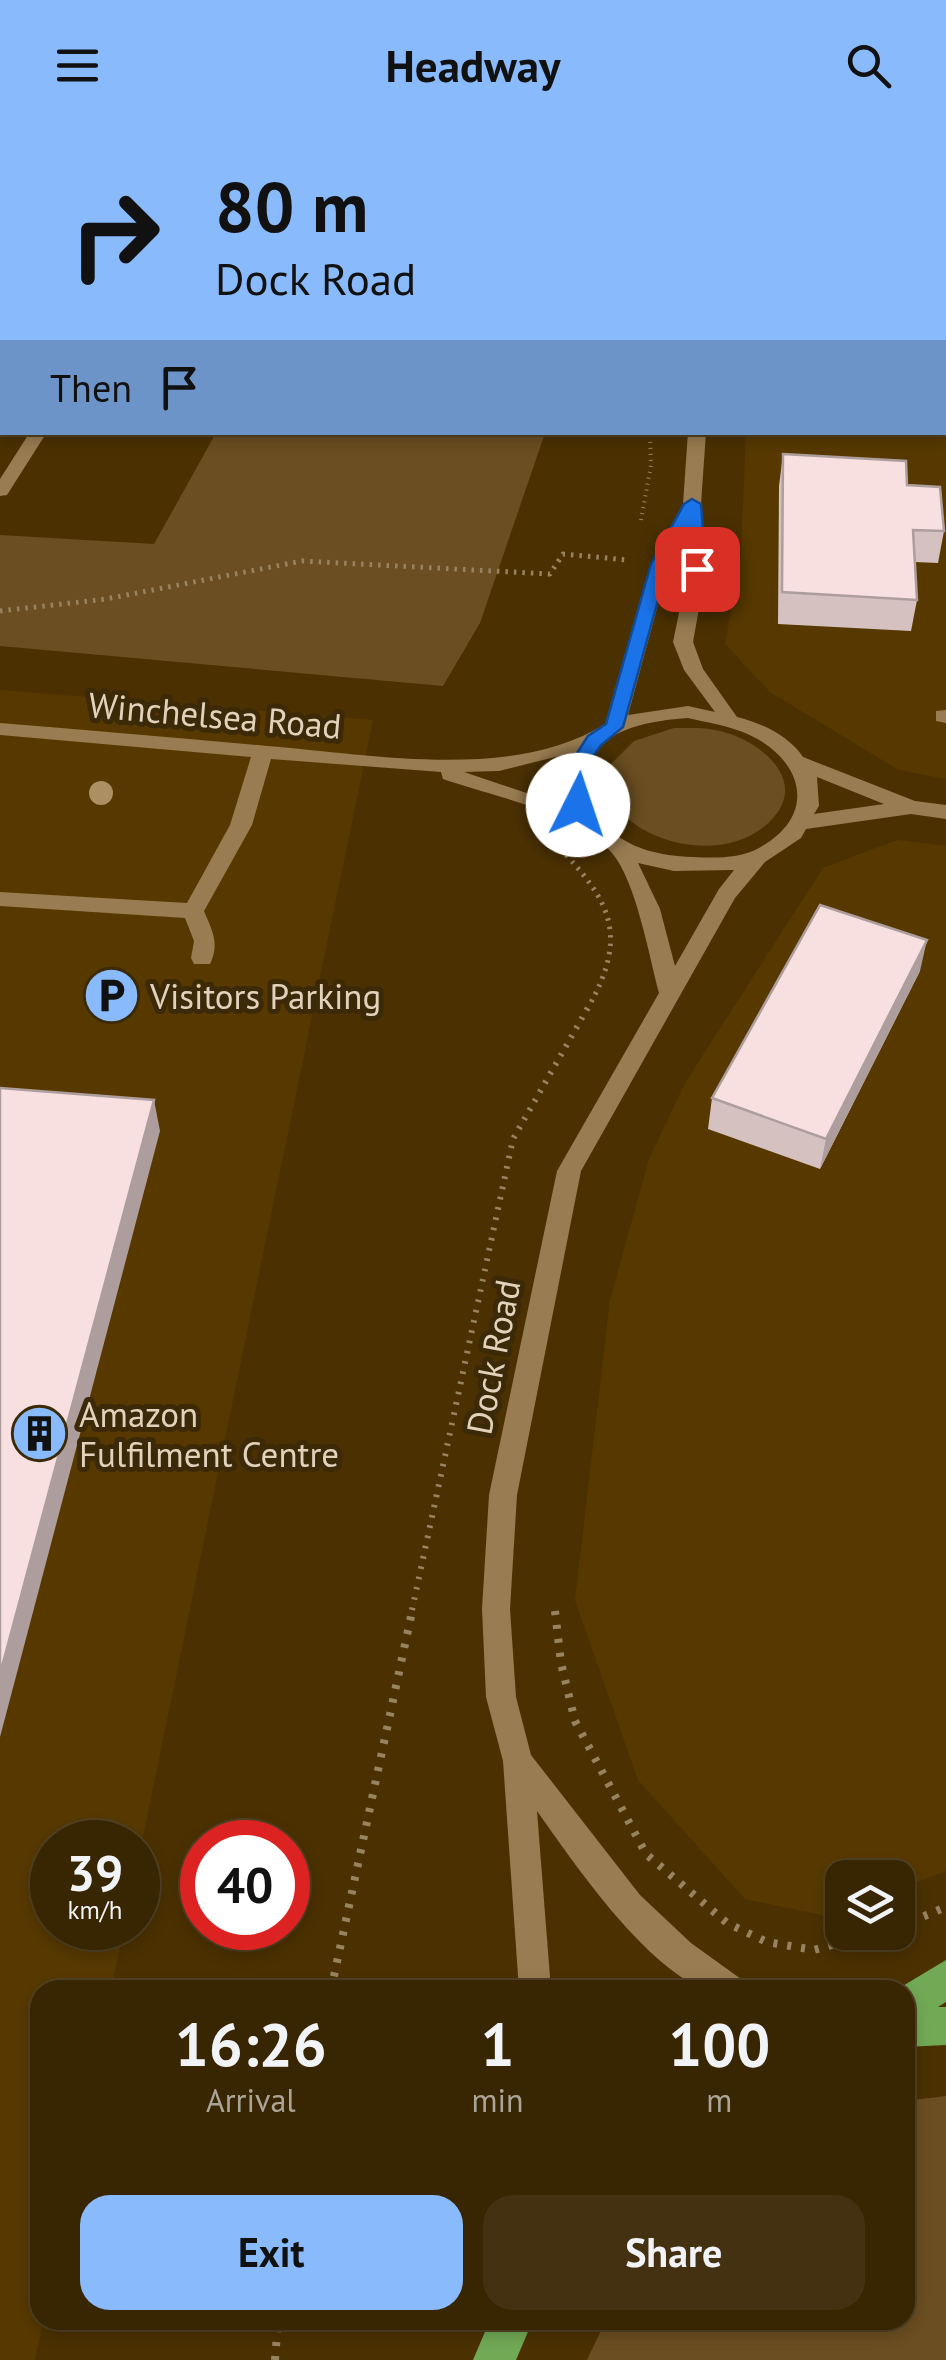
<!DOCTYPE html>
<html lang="en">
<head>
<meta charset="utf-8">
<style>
	:root { --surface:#382502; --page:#433111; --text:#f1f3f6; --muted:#aba599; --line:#524224; --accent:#89bafc }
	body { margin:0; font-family:"PT Sans",sans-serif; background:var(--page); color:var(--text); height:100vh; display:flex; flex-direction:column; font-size:38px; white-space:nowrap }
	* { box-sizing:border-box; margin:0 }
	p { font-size:32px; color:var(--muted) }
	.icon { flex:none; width:55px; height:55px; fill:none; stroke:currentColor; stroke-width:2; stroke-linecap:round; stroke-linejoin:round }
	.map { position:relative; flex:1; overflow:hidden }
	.sheet { position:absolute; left:30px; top:1850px; width:885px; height:350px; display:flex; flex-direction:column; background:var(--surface); border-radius:30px; box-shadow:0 5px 15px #0003,0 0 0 2px var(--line) }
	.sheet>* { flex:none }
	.top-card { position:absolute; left:0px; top:0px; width:948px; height:305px; box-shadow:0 5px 15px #0003,0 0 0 2px var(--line); background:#89bafc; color:#111; overflow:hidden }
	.fabs { position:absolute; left:825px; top:1730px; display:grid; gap:20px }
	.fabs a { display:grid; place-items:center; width:90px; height:90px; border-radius:20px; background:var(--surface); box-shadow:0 5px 15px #0003,0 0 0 2px var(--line); font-size:50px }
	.speed { position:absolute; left:30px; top:1690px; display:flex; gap:20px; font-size:50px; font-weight:700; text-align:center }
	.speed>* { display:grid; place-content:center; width:130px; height:130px; border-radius:50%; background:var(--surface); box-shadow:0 5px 15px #0003,0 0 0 2px var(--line); line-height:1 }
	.speed small { font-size:25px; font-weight:400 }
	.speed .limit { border:15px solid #d22; background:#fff; color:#111 }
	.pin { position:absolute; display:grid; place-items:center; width:85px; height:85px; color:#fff; margin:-42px; border-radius:20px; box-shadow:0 5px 15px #0006 }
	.me { position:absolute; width:110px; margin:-55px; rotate:4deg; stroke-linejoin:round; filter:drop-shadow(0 0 8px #0008) }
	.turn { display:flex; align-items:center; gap:35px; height:210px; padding:0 50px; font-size:45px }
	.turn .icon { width:130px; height:130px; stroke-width:2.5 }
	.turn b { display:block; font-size:70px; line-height:85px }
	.then { display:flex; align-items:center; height:95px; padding:0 50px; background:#0003; gap:20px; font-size:38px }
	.eta { display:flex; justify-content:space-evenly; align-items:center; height:170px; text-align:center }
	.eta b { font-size:60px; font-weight:600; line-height:70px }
	.cta { display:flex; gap:20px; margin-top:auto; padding:20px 50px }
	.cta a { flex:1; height:115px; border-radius:30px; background:var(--accent); color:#111; font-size:40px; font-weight:600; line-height:115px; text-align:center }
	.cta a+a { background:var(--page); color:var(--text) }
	header { display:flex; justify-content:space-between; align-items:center; height:130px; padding:0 50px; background:var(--accent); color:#111; font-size:45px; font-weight:600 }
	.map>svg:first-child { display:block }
</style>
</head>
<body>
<header><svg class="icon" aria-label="menu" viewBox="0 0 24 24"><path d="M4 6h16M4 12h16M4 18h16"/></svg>Headway<svg class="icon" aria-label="search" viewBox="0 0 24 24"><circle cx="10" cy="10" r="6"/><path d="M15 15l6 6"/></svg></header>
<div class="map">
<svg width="946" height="2230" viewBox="0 0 946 2230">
	<rect width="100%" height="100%" fill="#4b3102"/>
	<path fill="#573900" d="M946,213V649L899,640L770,562L725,514L741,424L746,303L945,302Z
		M0,560L373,590L138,1731V1712H52V1798H124L111,1860H40V2190H43L35,2230H0Z
		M897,710L946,716V1741L898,1759V1748H842V1780L826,1786L745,1769L638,1650L575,1470L610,1170L649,1029L685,953L823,738Z"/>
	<path fill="#6b4e21" d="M216,303H545L480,493L443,556L0,516V405L154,414Z
		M674,598C689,598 705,597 720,601C756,609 808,647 774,687C732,736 637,718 608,665L610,635L634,611Z
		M946,1966V2230H587L606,2190H905V1971Z"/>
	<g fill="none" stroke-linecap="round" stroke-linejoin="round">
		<path stroke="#988361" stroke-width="4" stroke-dasharray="1 5" stroke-linecap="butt" d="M641,390L651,335L650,302"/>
		<path stroke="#988361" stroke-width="5" stroke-dasharray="2.5 6" stroke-linecap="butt" d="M0,481L106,469L302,431L550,444L563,424L628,430
			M566,725C615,777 625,811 589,876"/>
		<path stroke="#988361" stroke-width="6" stroke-dasharray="2.5 8" stroke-linecap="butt" d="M412,1480L513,1009L590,874"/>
		<path stroke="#988361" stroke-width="8" stroke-dasharray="4 10" stroke-linecap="butt" d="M555,1481L561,1533L575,1591L646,1724L727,1793L767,1812L814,1820L878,1802
			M898,1797L946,1777
			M331,1860L413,1477
			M275,2230L278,2190"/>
		<path fill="#997c51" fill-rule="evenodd" d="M0,0H11L0,5Z
			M200,0H214L215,2H201Z
			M470,0H487L488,2H471Z
			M30,302H47L7,365L0,366V349Z
			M688,302H706L701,374L706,439L693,512L703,539L737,587C762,593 789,606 803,627L915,671L946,675V689L911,684L806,699L801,708L765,732L735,768L581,1041L517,1365L510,1479L516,1567L531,1625L640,1765L691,1813L741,1849L746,1860C732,1860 712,1864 700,1858C639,1828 576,1736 537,1681L551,1860H519L503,1631L486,1567L482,1479L489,1365L557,1041L659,863C649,826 636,751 612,723C580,683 491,666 443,649L441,642L271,629L252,695L204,781C212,800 220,814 210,834H194L191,828L194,811L185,788L0,776V762L187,773L230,695L251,627L0,605V593C89,600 179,608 267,616C370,624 513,652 605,594L651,434L683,374ZM685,404L688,439L673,512L684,540L715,582L688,576L628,585L669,434ZM688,588C705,592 724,595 740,601C800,623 823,683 759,718C739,729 714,728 692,727C661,726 629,719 607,697C593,684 585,668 586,649C590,599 648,591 688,588ZM575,622L566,645L571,678L464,642L499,641ZM817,647L884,674L814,684L819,676ZM638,733L674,741L734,740L719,759L675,836L660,779Z
			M946,580V593L936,591V581Z"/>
		<path fill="#71a955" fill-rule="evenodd" d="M887,0H907L909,2H889Z
			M945,23H946V33H945Z
			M946,1830V1872L938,1877H946V1915L905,1917V1860H896Z
			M490,2190H533L516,2230H473Z"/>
		<path stroke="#bdab8f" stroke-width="5" stroke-dasharray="10 5" stroke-linecap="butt" d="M643,0L647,2
			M663,0L668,2"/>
	</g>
	<circle fill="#ac8f62" cx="101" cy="663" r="12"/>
	<path fill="#d6c1c1" d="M264,0H473V2H265Z
		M783,324L907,355L944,401L938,433L915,432L917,470L911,501L778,494L779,356Z
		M920,841L820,1039L708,999L712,968Z"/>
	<path fill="#ae9d9d" d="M927,810L920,841L820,1039L826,1009Z
		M154,970L160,1001L0,1607V1544Z"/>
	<path fill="#f9e0e0" stroke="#ae9d9d" stroke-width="2.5" d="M346,0H464L457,2H350Z
		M783,324L906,331L907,355L940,357L944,401L913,400L917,470L782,462Z
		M820,775L927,810L826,1009L712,968Z
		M0,958L154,970L0,1544Z"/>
	<path fill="#1a73e8" stroke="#114b97" stroke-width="2.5" d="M692,369L701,374L706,439L697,444L688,439L686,401L668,434L623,597L601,615L584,640V679H571L566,640L588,606L606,594L651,434L684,374Z"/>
	<defs>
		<symbol id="parking-disc" viewBox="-11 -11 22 22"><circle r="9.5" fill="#89bafc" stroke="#3c2907"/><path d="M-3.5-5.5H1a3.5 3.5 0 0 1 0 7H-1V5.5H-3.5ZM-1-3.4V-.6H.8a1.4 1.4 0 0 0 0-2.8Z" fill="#111"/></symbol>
		<symbol id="building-disc" viewBox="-11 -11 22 22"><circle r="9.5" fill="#89bafc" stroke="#3c2907"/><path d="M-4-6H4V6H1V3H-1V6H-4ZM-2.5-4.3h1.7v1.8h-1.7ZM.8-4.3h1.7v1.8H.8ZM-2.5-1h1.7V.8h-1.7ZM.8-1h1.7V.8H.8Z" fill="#111"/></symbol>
	</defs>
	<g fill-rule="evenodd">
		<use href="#parking-disc" x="80" y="834" width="63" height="63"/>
		<use href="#building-disc" x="8" y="1272" width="63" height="63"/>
	</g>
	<g text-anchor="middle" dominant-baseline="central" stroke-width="10" stroke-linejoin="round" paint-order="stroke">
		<g font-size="35" fill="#e2d2bc" stroke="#3c2907">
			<text transform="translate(215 585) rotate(5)">Winchelsea Road</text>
			<text transform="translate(493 1227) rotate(-79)">Dock Road</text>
		</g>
		<g font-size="35" fill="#e2d2bc" stroke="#3c2907" text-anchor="start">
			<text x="150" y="866">Visitors Parking</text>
			<text x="79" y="1284">Amazon<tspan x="79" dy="40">Fulfilment Centre</tspan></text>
		</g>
	</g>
</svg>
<div class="fabs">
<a><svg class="icon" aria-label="layers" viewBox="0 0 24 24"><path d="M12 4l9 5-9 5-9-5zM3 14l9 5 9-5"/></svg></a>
</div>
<div class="speed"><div>39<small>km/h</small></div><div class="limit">40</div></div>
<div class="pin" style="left:697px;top:439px;background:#d93025"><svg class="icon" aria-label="arrive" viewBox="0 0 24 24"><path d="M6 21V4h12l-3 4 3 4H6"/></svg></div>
<svg class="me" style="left:578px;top:675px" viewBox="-20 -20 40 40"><circle r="19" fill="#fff"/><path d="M0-13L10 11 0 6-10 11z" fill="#1a73e8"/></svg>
<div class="top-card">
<div class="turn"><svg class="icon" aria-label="right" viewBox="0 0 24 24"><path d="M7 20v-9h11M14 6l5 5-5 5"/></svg><div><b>80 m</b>Dock Road</div></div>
<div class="then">Then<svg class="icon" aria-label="arrive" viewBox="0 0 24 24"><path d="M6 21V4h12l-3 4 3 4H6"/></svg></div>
</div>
<section class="sheet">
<div class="eta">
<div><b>16:26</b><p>Arrival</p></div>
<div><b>1</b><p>min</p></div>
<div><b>100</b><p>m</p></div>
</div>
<div class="cta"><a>Exit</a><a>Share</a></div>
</section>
</div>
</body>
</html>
